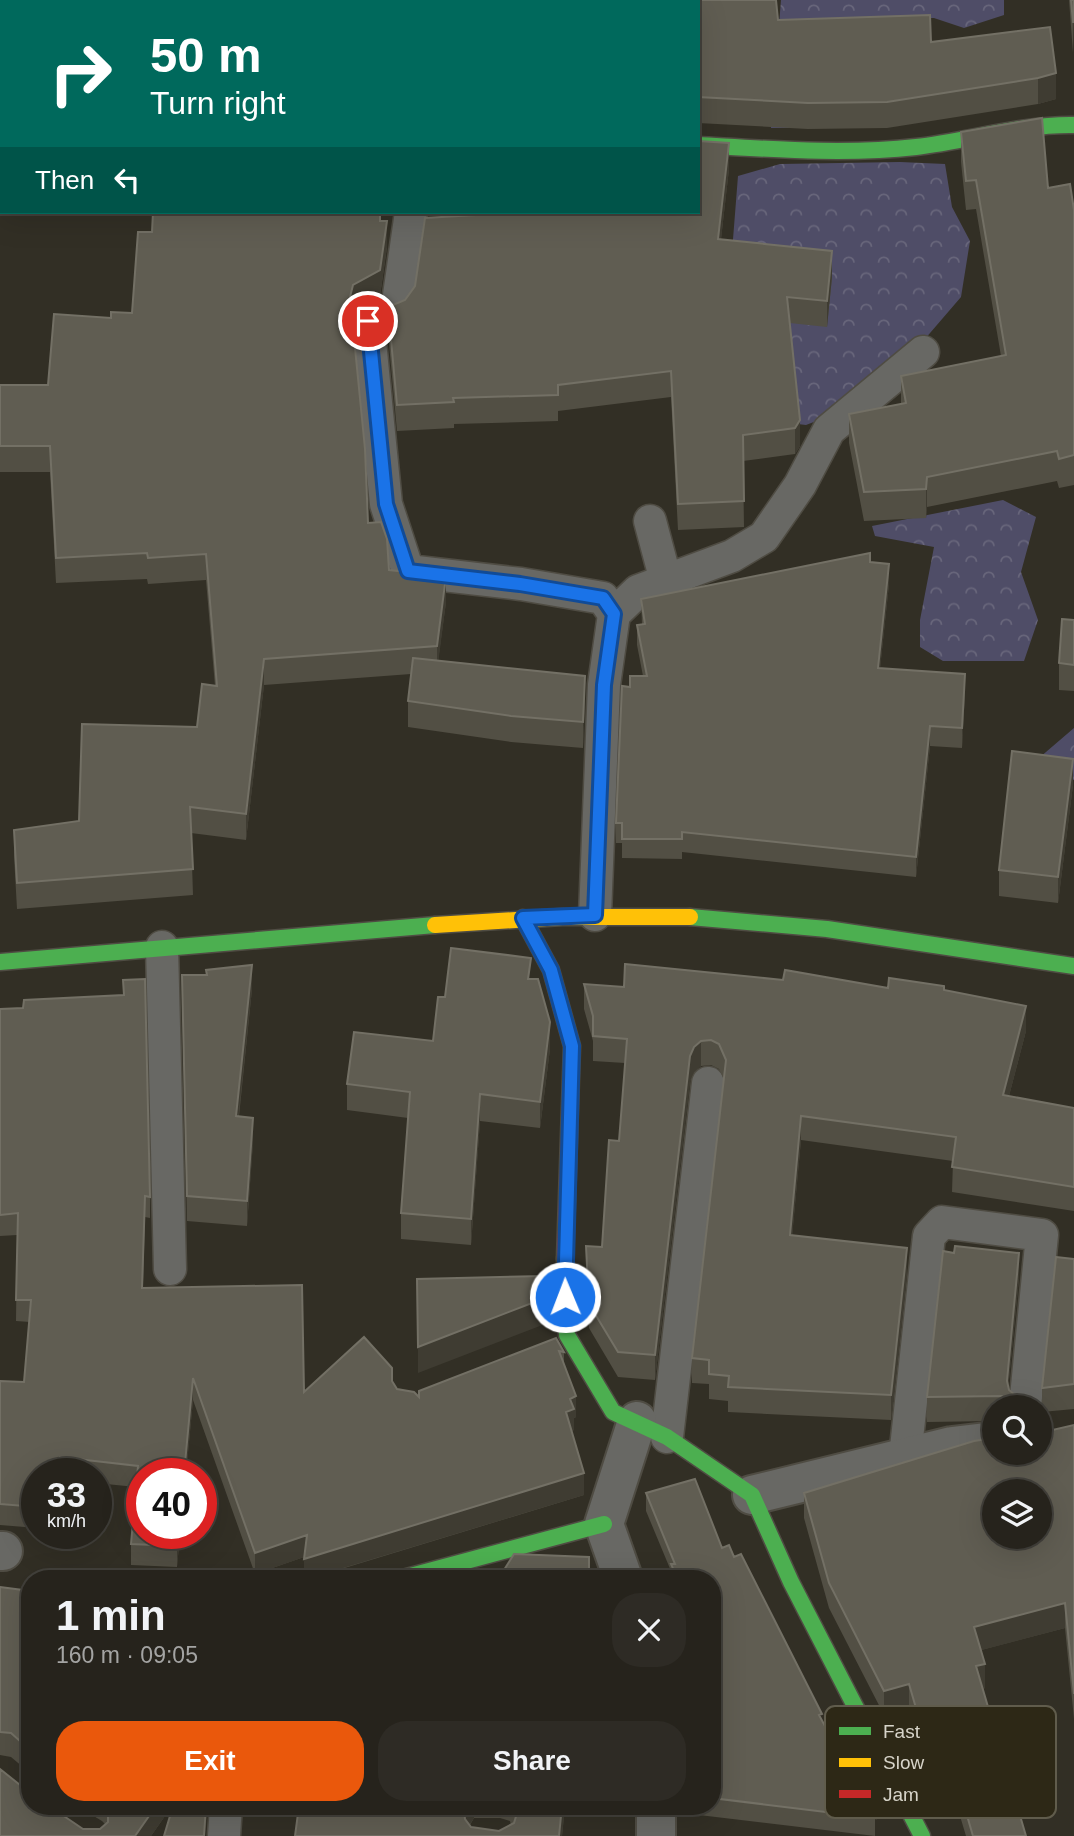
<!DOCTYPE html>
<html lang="en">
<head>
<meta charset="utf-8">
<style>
	:root { --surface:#26231c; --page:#2e2b25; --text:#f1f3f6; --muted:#a4a4a3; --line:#42403b; --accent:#ea580c }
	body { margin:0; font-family:Helvetica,sans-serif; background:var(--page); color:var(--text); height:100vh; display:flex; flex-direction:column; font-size:26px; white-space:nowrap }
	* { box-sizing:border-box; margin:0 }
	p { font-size:23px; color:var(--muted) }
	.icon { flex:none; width:38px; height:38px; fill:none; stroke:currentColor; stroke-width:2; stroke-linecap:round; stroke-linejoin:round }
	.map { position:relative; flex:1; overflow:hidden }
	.details { position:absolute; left:21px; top:1570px; width:700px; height:245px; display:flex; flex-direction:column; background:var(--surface); border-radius:28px; box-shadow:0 7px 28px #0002,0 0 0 2px var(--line) }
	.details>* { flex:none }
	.hud { position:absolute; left:0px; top:0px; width:700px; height:214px; box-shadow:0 7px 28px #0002,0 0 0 2px var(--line); background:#00695c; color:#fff; overflow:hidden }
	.fabs { position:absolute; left:982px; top:1395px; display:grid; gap:14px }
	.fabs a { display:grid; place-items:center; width:70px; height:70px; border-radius:50%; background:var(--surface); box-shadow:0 7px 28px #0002,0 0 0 2px var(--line); font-size:35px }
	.speed { position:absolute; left:21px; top:1458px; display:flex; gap:14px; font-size:35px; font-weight:700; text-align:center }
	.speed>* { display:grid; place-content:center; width:91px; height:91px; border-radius:50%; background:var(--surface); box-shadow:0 7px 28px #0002,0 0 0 2px var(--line); line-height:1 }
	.speed small { font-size:18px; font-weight:400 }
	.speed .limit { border:10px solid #d22; background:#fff; color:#111 }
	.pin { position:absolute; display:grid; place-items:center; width:60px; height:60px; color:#fff; margin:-30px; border:4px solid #fff; border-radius:50%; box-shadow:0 2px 7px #0007 }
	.me { position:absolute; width:77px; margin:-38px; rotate:359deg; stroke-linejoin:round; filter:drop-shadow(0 0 5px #0008) }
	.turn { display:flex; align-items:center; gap:24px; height:147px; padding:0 35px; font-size:32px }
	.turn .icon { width:91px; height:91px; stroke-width:2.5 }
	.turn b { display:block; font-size:49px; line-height:60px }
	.then { display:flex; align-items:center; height:66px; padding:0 35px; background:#0003; gap:14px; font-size:26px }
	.round { display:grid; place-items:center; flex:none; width:74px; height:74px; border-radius:28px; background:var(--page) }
	.head { display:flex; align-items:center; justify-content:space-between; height:119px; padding:0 35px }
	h1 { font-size:42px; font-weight:700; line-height:52px }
	.button { display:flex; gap:14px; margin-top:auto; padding:14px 35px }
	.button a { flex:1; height:80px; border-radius:28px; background:var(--accent); color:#fff; font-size:28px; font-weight:700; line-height:80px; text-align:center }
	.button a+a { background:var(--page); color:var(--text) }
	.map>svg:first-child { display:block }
</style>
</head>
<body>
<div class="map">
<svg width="1074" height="1836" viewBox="0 0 1074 1836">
	<defs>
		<pattern id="forest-crowns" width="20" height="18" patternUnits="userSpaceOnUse" patternTransform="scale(1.75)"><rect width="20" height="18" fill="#4f4d67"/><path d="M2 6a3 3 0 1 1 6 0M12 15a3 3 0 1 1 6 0" fill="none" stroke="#68667b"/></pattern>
	</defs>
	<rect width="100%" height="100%" fill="#322f25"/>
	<path fill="url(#forest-crowns)" d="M781,0H1004V15L964,28L934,18H834L800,27L793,128H771Z
		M900,162L945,164L952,207L970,241L961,297L924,340L829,416L806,425L747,418L732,252L738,176L780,164Z
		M1003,500L1036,517L1021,572L1038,620L1024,661H943L920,647V620L934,547L875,536L872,526Z
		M1074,728V780L1025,770Z"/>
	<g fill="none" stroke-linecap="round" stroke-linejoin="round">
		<defs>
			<path id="lane" d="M411,212L397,309L368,321L386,504L408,571L521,584L603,598L614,614
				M650,521L666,581
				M595,915L604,685L614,614L638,591L732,556L764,537L800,485L829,430L923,352
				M162,947L170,1269
				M667,1437L708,1083
				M905,1457L929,1236L942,1222L1042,1235L1025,1407
				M224,1836L226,1806"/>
			<path id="street" d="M8,2V0
				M0,58L2,45
				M0,175H2
				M752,1495L952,1446L994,1441
				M0,1551H3
				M623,1578L604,1524L637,1421
				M656,1806V1836"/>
			<path id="fast" d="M698,145C770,149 844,155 916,147C969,141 1020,124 1074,125
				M690,917L827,929L1074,966
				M0,962L435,925
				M565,1259L567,1335L613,1412L667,1437L752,1495L791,1582L922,1836
				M403,1578L604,1524"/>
			<path id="slow" d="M435,925L562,917H690"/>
			<path id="jam" d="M523,918L551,970L572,1046L565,1259"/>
		</defs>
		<use href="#lane" stroke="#4f4c43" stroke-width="35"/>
		<use href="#street" stroke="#4f4c43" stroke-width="42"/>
		<use href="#fast" stroke="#4f4c43" stroke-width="19"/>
		<use href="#slow" stroke="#4f4c43" stroke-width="19"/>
		<use href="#jam" stroke="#4f4c43" stroke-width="19"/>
		<use href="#lane" stroke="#686864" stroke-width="32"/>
		<use href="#street" stroke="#686864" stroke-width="38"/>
		<use href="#fast" stroke="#4caf50" stroke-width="16"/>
		<use href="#slow" stroke="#ffc107" stroke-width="16"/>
		<use href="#jam" stroke="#c62828" stroke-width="16"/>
	</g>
	<path fill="#524f44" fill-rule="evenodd" d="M698,0L778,20L931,42L1050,27L1056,99L1038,104L887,128L808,129L698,123Z
		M1069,0H1074L1073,53Z
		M961,132L1048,188L1074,210V485L1059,488L1057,481L927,507L926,518L864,521L849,443V414L901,404V376L1001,356L976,209L966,210L961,162Z
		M729,169L721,239L832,277L827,327L790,323L800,446L795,454L743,461L744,527L678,530L671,397L558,411V421L454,424V428L397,431L388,333V307L405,300L509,213V212H698Z
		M380,221L387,247L380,296L353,311L352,316L368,523L389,570L446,602L438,661L585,702L583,748L511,742L408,727V701L411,674L264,685L246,840L191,833L193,895L17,909L14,856V830L79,821L197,727L215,686L206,580L148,584L147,579L56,583L50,472H0V385H48L111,318L132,313L152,232Z
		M870,562L889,584L880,668L965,693L962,748L930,746L916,877L682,852V859L622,858V843H616V823L630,687L643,676L637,645V625H642L641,599Z
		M1074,620V691L1059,690V663Z
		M1073,785L1058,903L999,896V870Z
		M182,975L252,989L239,1116L253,1142L247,1226L187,1221Z
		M531,979L550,1049L540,1128L480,1121L471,1245L401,1239V1213L408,1118L347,1110V1084L433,1041L445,997Z
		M123,980L150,1197V1218L145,1217L143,1288L304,1392L392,1382L397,1389L419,1397L556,1338L564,1352V1365L576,1417L574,1418V1430L571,1431L584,1495L315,1577L304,1576V1557L255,1574L193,1400L177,1567L131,1565V1544L136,1487L96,1483V1474H37V1528L0,1525V1381L24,1382L30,1322L16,1321L17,1235L0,1236V1009L23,1008L123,995Z
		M783,980L888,988L944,990L1026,1031L1009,1096L1074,1108V1211L952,1192L953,1161L801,1140L792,1236L907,1272L891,1420L728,1412V1401L709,1399V1384L692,1383V1358L724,1080L719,1069L711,1065L701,1066L694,1072L690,1081L655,1380L618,1377L589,1328L586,1246L602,1247L619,1141L625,1063L593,1061V1041L584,1009V984L624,987Z
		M1074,1259V1409L1042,1412V1388Z
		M1019,1278L1008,1389L1021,1407H994V1421L927,1422V1397Z
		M1074,1425V1719L1065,1628L981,1650L985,1688L982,1689L1026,1836H966L954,1796L936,1801L909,1709L884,1715L829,1608L804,1518V1493Z
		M646,1493L734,1557L875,1818V1836L699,1815L694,1806H712V1578H671V1571L646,1511Z
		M0,1587L30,1591V1773L11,1757L0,1755Z
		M26,1791L83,1829H100L105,1824L102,1821L77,1806H172L151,1836H0Z
		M299,1806H565L562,1836H295ZM474,1818H500L510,1821L511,1825L499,1831L471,1827L470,1825Z"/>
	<path fill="#3f3c32" d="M1056,73V99L1038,104V78Z
		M729,143V169L718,265V239Z
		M387,221V247L380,296L353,311L350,323V297L353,285Z
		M832,251V277L827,327V301Z
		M800,420V446L795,454V428Z
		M927,477V507L926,518V489Z
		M889,564V584L878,688V668Z
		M446,576V602L437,672V646Z
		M264,659V685L246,840V814Z
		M965,674V693L962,748V728Z
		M585,676V702L583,748V722Z
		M930,726V746L916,877V857Z
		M1073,759V785L1058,903V877Z
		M252,965V989L236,1140V1116Z
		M1026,1006V1031L1003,1119V1095Z
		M550,1022V1049L540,1128V1102Z
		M701,1041V1066L694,1072L690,1081L655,1380V1355L690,1056L694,1047Z
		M480,1094V1121L471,1245V1219Z
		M801,1116V1140L790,1260V1235Z
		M253,1118V1142L247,1226V1201Z
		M907,1248V1272L891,1420V1395Z
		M1019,1253V1278L1007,1400V1381Z
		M545,1298V1324L418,1373V1347Z
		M193,1378V1400L186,1474H184Z
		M576,1396V1417L574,1418V1430L566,1433V1412L570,1399Z
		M584,1473V1495L310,1578H304V1559Z
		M178,1533H180L177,1567V1546Z
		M307,1535V1556L255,1574V1553Z
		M1065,1603V1628L974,1652V1627Z
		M985,1664V1688L976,1691V1666Z
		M909,1684V1709L884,1715V1691Z
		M954,1771V1796L936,1801V1777Z
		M156,1806H172L151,1836H135Z
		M206,1806H208L205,1836H204Z
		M467,1806H474V1818L464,1833V1810Z
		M562,1806H565L562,1836H559Z"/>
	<path fill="#605d52" stroke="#737065" stroke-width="2" fill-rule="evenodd" d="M217,0H553L554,2H217Z
		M698,0H776L778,20L930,15L931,42L1050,27L1056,73L1038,78L887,102L808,103L698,97Z
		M1071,0H1074V22H1073Z
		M1042,118L1048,188L1070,184L1074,210V455L1059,459L1057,451L927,477L926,489L864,492L849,414L906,403L901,376L1006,355L976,180L966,181L961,132Z
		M698,141L729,143L718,239L832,251L827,301L787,297L800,420L795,428L743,435L744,501L678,504L671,371L558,385V395L453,398L454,402L397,405L388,307L405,300L415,286L425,218L510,213V212H698Z
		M153,212H380V221H387L380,270L353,285L350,297L365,449L368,523L381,522L387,539L389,570L446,576L437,646L264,659L246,814L190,807L193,869L17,883L14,830L79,821L82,724L197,727L202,684L217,686L206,554L148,558L147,553L56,558L50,446H0V385H48L54,314L111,318V312L132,313L138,232H152Z
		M870,553V562L889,564L878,668L965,674L962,728L930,726L916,857L682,832V839H622V823H616L622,686L630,687V676H647L637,625L645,624L641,599Z
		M1062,619L1074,620V665L1059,663Z
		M413,658L585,676L583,722L511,716L408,701Z
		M1012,751L1073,759L1058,877L999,870Z
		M451,948L531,958L528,979H538L550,1022L540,1102L480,1094L471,1219L401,1213L410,1092L347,1084L354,1032L433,1041L438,997H445Z
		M625,964L783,980L785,970L888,988L889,978L944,986V990L1026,1006L1003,1095L1074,1108V1187L952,1167L956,1137L801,1116L790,1235L907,1248L891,1395L728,1387L729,1376L709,1374V1360L692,1358L726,1060L719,1044L711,1040L701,1041L694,1047L690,1056L655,1355L618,1352L589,1304L586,1246L602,1247L609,1140L619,1141L627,1039L593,1036V1016L584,984L624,987Z
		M252,965L236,1116L253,1118L247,1201L187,1196L182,975H207L206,970Z
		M145,979L150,1197L145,1196L142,1288L302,1285L304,1392L364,1337L392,1368V1381L397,1389L414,1392L419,1397V1391L556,1338L564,1352L559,1351L576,1396L570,1399L574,1409L566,1412L584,1473L304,1559L307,1535L255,1553L193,1378L184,1474H142V1533H178L177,1546L131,1544L138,1466L60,1457L58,1474H37V1507L0,1504V1381L24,1382L31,1300H16L18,1213L0,1215V1009L23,1008L24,1000L124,995L123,980Z
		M955,1246L1019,1253L1007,1381L1009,1390L1021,1400L1020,1407H1013L1011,1403L1002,1396L927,1397L943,1251L954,1253Z
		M1056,1257L1074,1259V1384L1042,1388Z
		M543,1276L545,1298L418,1347L417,1279Z
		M1074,1425V1694L1065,1603L974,1627L985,1664L976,1666L1026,1836H973L954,1771L936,1777L909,1684L884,1691L829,1583L804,1493L974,1441L994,1438V1452H1040V1431L1044,1432ZM994,1491H1040V1536H994Z
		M695,1479L722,1548L729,1545L734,1557L741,1554L822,1714L819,1715L875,1818L712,1798V1738L719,1739L712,1724V1578H677L671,1564H675L646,1493Z
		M514,1554L589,1557V1578H499Z
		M301,1576L333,1578H301Z
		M0,1587L30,1591V1750L11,1733L0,1732Z
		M0,1769L30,1793V1806H49L83,1829H100L108,1822V1806H156L135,1836H0Z
		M173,1806H206L204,1836H164Z
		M299,1806H467L464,1810L465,1819L471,1827L499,1831L514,1823L517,1813L514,1806H562L559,1836H295Z"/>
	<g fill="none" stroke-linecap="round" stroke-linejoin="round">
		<defs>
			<path id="route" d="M368,321L386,504L408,571L520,584L603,598L614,614L604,685L595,915L523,918L551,970L572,1046L565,1297"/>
		</defs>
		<use href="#route" stroke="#114b97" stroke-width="18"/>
		<use href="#route" stroke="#1a73e8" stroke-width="12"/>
	</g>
	<rect x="825" y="1706" width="231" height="112" rx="10" fill="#2d2816" stroke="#605c4c" stroke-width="2"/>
	<rect x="839" y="1727" width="32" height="8" fill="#4caf50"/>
	<rect x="839" y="1758" width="32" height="9" fill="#ffc107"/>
	<rect x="839" y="1790" width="32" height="8" fill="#c62828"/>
	<g font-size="19" fill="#d7d4c9">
		<text x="883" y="1738">Fast</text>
		<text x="883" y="1769">Slow</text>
		<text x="883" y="1801">Jam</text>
	</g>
</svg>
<div class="fabs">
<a><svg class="icon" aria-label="search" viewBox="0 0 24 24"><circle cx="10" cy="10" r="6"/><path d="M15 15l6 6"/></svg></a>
<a><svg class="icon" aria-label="layers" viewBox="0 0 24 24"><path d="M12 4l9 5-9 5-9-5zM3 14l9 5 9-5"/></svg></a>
</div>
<div class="speed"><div>33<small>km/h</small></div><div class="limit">40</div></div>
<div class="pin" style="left:368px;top:321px;background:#d93025"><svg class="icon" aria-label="arrive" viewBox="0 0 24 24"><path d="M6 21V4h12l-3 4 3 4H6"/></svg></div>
<svg class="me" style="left:565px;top:1297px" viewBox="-20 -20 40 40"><circle r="17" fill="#1a73e8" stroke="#fff" stroke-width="3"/><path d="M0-11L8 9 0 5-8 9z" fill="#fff"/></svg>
<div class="hud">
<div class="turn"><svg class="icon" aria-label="right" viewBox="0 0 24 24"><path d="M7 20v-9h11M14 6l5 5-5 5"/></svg><div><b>50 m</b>Turn right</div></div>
<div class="then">Then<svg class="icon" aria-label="left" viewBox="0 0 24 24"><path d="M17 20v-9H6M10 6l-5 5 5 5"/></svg></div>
</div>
<section class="details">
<div class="head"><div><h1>1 min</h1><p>160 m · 09:05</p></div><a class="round"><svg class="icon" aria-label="close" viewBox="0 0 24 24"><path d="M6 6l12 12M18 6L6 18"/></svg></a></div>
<div class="button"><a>Exit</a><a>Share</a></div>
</section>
</div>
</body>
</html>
